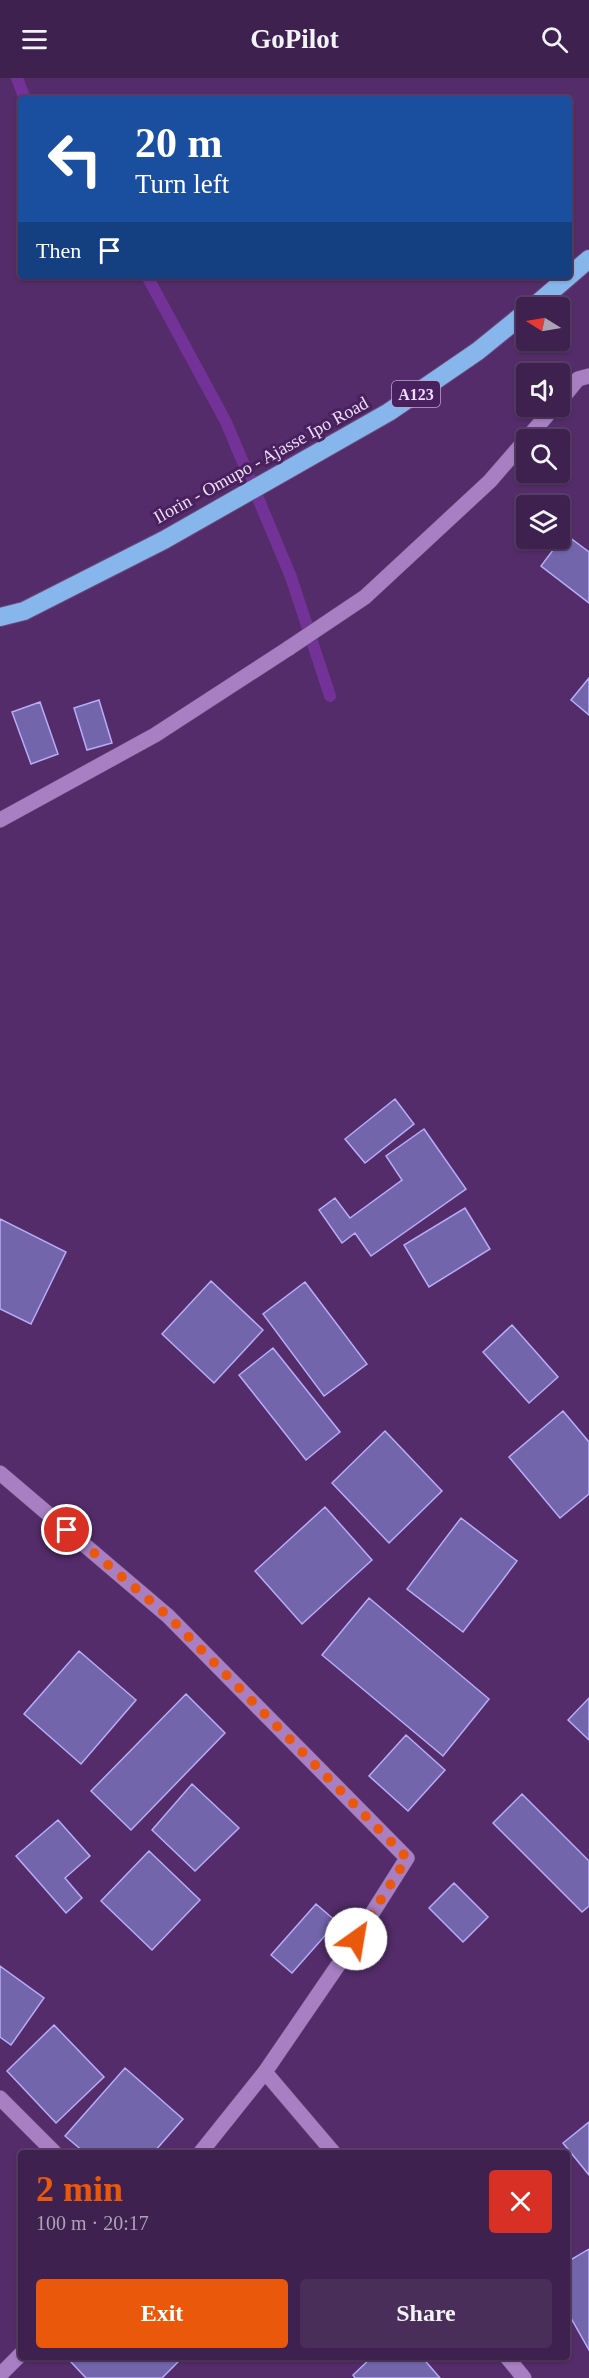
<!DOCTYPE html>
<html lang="en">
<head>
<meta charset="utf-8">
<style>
	:root { --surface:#3e214f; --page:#492e59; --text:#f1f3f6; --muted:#ada3b7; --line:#573e66; --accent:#ea580c }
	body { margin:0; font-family:"Times New Roman",serif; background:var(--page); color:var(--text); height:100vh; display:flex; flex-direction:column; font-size:22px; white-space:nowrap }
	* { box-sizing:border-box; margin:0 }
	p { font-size:20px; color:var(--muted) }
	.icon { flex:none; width:33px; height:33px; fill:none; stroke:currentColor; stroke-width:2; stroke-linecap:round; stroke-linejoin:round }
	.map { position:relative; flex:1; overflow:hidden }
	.sheet { position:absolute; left:18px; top:2072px; width:552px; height:210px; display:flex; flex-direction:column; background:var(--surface); border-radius:6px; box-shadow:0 2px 4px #0004,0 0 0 2px var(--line) }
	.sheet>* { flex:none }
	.banner { position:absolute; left:18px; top:18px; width:554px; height:183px; border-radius:6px; box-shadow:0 2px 4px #0004,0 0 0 2px var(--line); background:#1a4fa0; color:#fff; overflow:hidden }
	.needle { width:39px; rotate:281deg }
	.tools { position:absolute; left:516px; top:219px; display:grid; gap:12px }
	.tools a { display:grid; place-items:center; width:54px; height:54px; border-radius:6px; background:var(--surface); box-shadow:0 2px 4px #0004,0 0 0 2px var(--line); font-size:30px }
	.pin { position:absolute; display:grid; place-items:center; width:51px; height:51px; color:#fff; margin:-26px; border:3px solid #fff; border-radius:50%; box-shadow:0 2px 6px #0007 }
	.me { position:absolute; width:66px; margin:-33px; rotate:32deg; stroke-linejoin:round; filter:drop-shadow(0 0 4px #0008) }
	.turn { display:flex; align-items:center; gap:21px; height:126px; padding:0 18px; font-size:27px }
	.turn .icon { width:78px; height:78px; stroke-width:2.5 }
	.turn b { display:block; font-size:42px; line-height:51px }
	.then { display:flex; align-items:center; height:57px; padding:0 18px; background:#0003; gap:12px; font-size:22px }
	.round { display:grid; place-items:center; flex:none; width:63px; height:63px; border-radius:6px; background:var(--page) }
	.summary { display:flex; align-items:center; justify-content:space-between; height:102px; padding:0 18px }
	h1 { font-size:36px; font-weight:800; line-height:45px; color:var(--accent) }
	.cta { display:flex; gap:12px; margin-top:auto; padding:12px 18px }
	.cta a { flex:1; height:69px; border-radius:6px; background:var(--accent); color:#fff; font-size:24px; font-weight:800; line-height:69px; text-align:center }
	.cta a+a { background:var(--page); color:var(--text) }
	header { display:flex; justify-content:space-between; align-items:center; height:78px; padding:0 18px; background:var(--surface); font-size:27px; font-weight:800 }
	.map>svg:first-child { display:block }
</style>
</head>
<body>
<header><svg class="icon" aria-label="menu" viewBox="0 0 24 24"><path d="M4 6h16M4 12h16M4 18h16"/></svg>GoPilot<svg class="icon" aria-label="search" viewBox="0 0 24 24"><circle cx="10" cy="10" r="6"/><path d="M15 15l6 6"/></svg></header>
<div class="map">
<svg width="589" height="2300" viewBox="0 0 589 2300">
	<rect width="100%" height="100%" fill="#532c69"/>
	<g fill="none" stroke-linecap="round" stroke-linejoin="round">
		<path stroke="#733297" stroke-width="12" d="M17,0L25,21
			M147,198L226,344L291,499L330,618"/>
	</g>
	<path fill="#7365ac" stroke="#b8acf8" stroke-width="1.5" d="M565,456L589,474V525L541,488Z
		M589,600V637L571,622Z
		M99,622L112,665L87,672L74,630Z
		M40,624L58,676L31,686L12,634Z
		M395,1021L414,1046L365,1085L345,1061Z
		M424,1051L466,1111L371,1178L355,1155L342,1165L319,1132L335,1120L350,1140L402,1102L386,1078Z
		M465,1130L490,1171L429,1209L404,1167Z
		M0,1141L66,1174L31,1246L0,1231Z
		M211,1203L263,1252L214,1305L162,1256Z
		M305,1204L367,1286L324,1318L263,1236Z
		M512,1247L558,1299L529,1325L483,1274Z
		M273,1270L340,1354L306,1382L239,1297Z
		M563,1333L589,1364V1416L560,1440L509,1379Z
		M385,1353L442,1413L389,1465L332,1405Z
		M325,1429L372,1482L302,1546L255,1493Z
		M461,1440L517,1483L463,1554L407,1511Z
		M369,1520L489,1621L443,1678L322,1577Z
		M79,1573L136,1622L81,1686L24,1636Z
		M186,1616L225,1655L131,1752L91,1713Z
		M589,1620V1662L568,1642Z
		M406,1657L445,1692L408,1733L369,1698Z
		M192,1706L239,1750L195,1793L152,1752Z
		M522,1716L589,1783V1828L582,1834L493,1745Z
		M58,1742L90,1778L65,1800L82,1820L66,1835L16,1778Z
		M149,1773L200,1822L152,1872L101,1823Z
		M454,1805L488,1839L463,1864L429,1830Z
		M316,1826L337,1844L292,1895L271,1877Z
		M0,1888L44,1920L11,1967L0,1959Z
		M54,1947L104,1999L56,2045L7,1993Z
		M125,1990L183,2041L154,2074H84L65,2058Z
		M589,2044V2097L563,2065Z
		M589,2171V2272L567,2233V2184Z
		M77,2278H179L181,2281L162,2300H86L71,2284Z
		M373,2278H421L440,2300H355L353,2297Z"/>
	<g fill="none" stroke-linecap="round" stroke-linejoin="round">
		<defs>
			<path id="lane" d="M0,742L155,657L289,570"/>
			<path id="street" d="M560,323L578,301L589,298
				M289,570L365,519L490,403L555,328
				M0,1395L168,1538L407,1780L356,1861L265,1994L201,2074
				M265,1994L333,2074
				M0,2020L54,2074
				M506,2278L524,2300
				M0,2297L21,2276"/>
			<path id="highway" d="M532,230L589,181
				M0,539L24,533L164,462L389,334L478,273L526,234"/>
		</defs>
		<use href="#lane" stroke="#6b497d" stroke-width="16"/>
		<use href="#street" stroke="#6b497d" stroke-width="16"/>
		<use href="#highway" stroke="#6b497d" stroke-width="20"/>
		<use href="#lane" stroke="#a87fc3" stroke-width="15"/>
		<use href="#street" stroke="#a87fc3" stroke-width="15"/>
		<use href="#highway" stroke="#86b6eb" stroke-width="18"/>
	</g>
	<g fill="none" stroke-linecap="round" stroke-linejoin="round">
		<path stroke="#ea580c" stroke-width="10" stroke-dasharray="0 18" d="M67,1452L168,1538L407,1780L356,1861"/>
	</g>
	<g text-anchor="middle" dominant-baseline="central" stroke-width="6" stroke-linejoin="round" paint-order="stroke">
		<rect fill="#48215e" stroke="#bca5cc" stroke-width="1.5" x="392" y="303" width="48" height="26" rx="4.5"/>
		<g font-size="16" font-weight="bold" fill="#eeddfb">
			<text x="416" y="316">A123</text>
		</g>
		<g font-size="18" fill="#eeddfb" stroke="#48215e">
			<text transform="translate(261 382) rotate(-29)">Ilorin - Omupo - Ajasse Ipo Road</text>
		</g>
	</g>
</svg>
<div class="tools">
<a><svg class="needle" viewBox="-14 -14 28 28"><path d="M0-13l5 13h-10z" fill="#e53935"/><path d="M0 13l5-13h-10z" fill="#ada3b7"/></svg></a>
<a><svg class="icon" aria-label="sound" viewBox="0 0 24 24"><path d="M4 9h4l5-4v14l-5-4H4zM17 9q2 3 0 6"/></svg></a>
<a><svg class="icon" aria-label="search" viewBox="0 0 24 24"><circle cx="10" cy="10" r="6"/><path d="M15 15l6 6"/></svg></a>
<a><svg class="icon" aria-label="layers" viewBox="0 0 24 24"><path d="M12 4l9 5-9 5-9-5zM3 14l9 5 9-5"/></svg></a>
</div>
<div class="pin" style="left:67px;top:1452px;background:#d93025"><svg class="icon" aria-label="arrive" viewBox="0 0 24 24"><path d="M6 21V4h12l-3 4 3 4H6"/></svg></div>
<svg class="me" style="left:356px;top:1861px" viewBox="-20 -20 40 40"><circle r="19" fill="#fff"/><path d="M0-13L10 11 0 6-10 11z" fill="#ea580c"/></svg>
<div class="banner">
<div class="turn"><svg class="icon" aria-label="left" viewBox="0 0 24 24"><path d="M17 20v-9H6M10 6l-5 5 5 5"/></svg><div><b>20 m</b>Turn left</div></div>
<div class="then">Then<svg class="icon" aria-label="arrive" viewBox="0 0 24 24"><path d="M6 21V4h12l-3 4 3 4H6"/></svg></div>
</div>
<section class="sheet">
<div class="summary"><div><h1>2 min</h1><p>100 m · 20:17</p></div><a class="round" style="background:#d93025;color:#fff"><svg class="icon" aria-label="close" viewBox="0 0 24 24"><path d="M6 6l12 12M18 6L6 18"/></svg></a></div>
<div class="cta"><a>Exit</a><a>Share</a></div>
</section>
</div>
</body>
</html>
